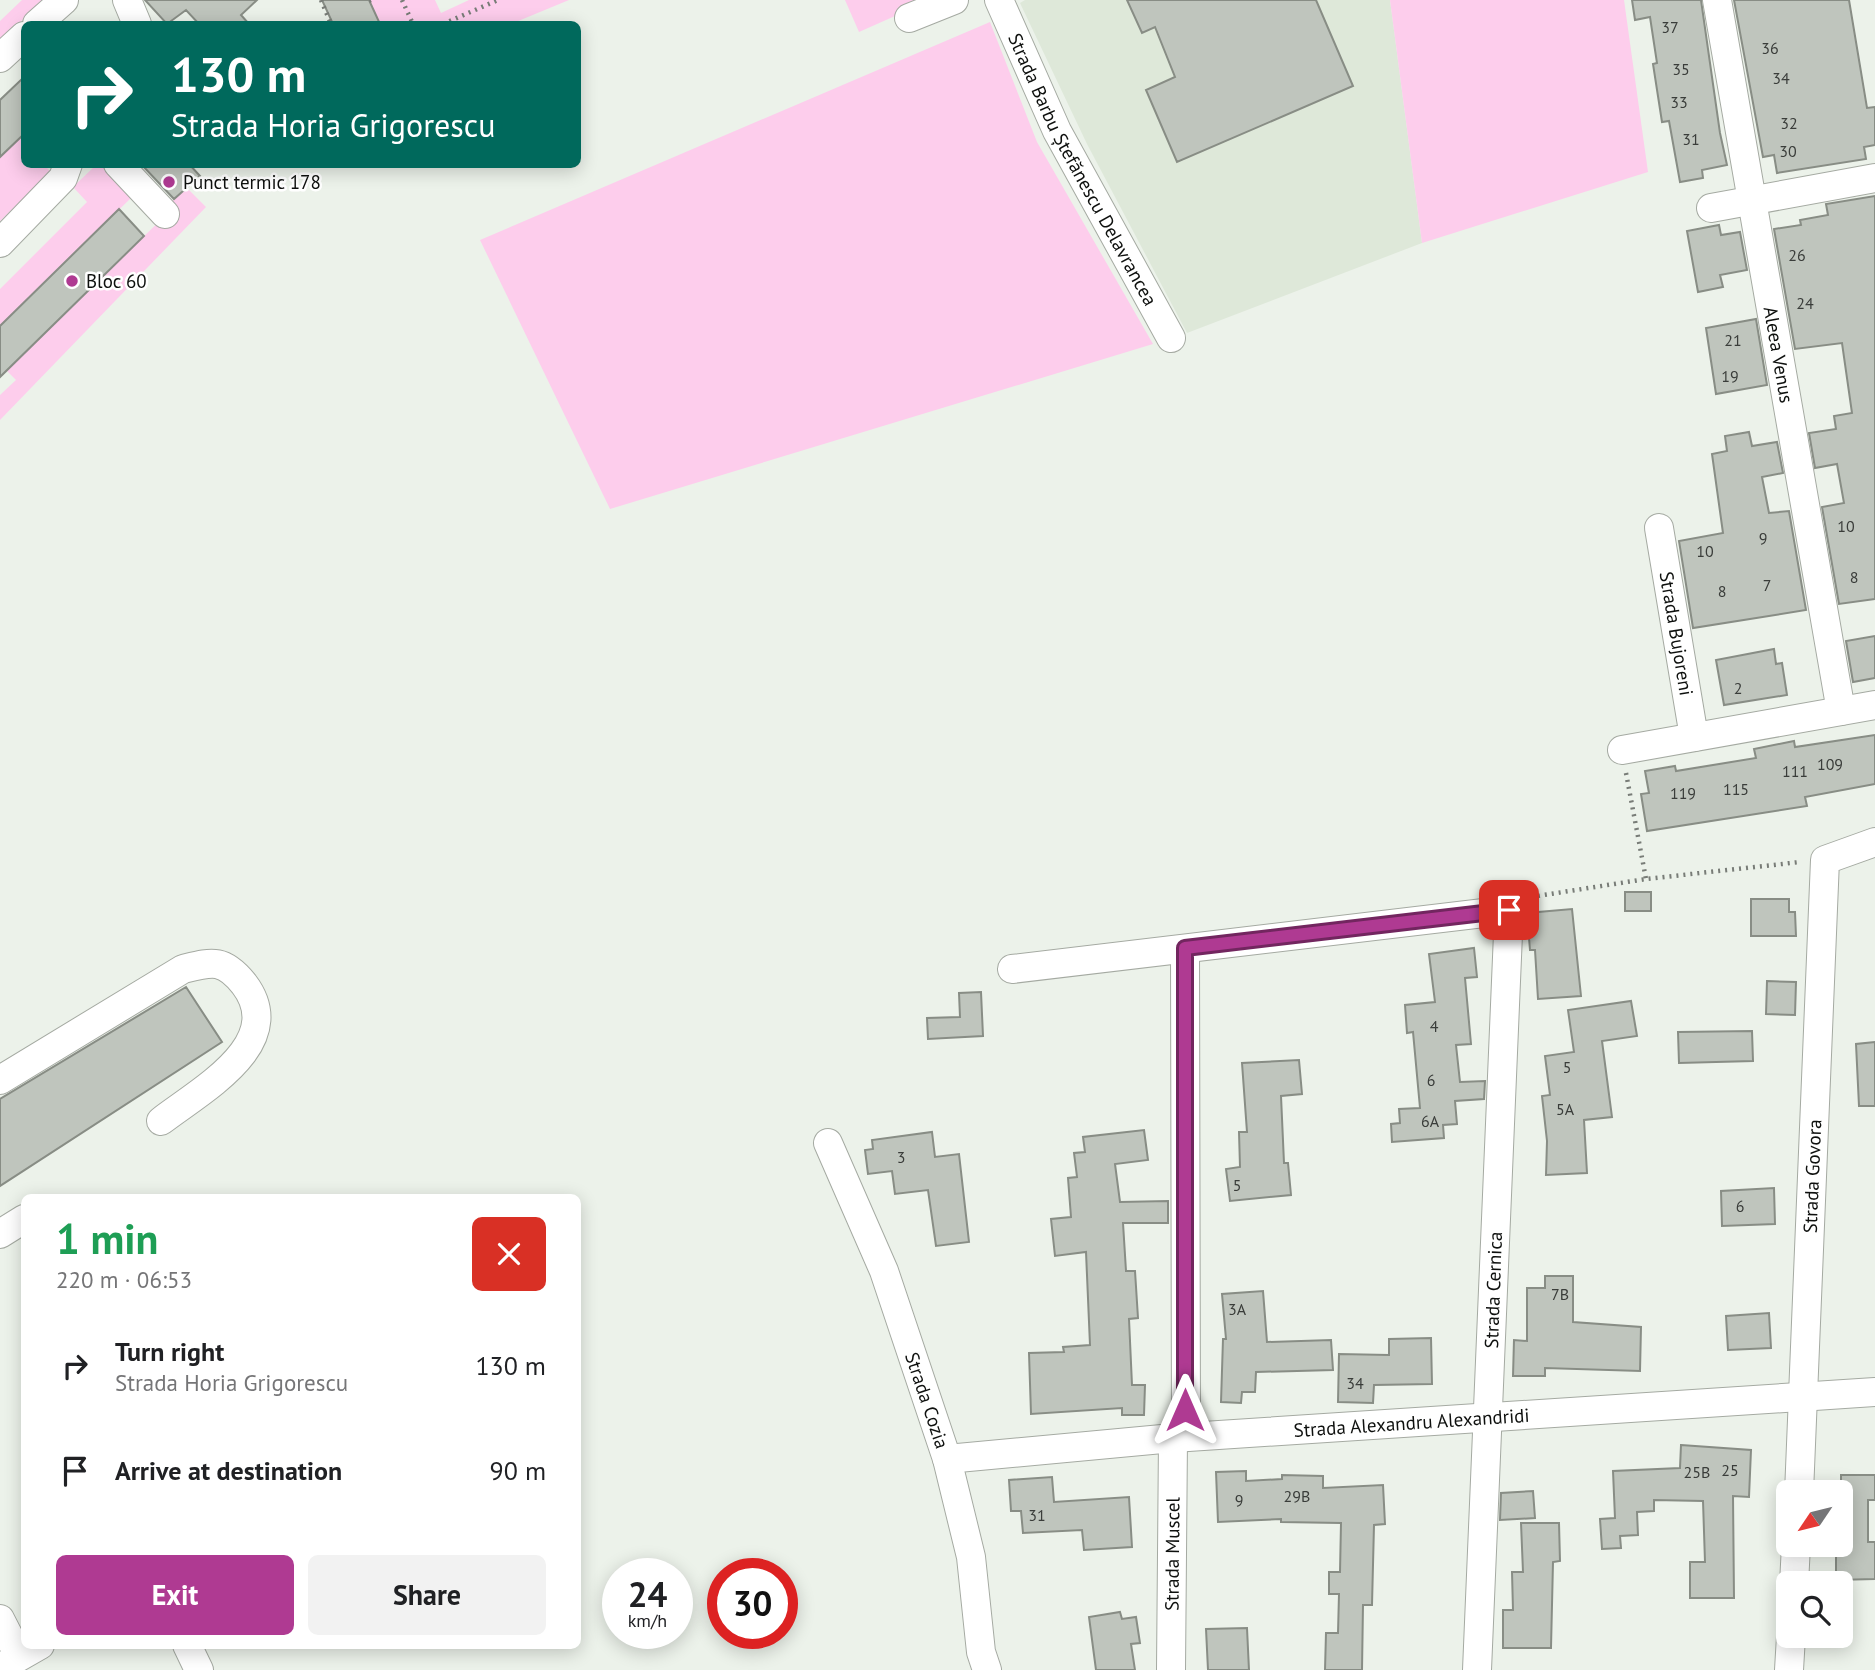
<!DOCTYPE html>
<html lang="en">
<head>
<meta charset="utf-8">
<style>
	:root { --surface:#fff; --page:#f2f2f2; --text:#202124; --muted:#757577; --accent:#af3a92 }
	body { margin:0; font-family:"PT Sans",sans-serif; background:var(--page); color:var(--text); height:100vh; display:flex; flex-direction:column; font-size:26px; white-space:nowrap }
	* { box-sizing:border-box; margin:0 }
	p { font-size:23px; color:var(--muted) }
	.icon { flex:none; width:38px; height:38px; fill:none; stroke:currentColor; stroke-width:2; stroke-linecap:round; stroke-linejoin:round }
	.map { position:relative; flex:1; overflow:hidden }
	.drawer { position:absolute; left:21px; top:1194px; width:560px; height:455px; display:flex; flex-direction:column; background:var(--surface); border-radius:10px; box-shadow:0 4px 18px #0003 }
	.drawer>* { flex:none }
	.banner { position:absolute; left:21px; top:21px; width:560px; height:147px; border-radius:10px; box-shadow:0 4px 18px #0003; background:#00695c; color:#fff; overflow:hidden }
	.needle { width:46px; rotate:235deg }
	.controls { position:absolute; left:1776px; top:1480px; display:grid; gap:14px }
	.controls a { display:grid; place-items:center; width:77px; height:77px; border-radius:10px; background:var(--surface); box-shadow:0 4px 18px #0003; font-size:35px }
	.speed { position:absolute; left:602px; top:1558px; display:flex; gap:14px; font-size:35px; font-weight:700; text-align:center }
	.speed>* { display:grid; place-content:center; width:91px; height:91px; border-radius:50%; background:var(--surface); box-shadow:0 4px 18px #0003; line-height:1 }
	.speed small { font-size:18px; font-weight:400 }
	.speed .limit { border:10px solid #d22; background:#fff; color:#111 }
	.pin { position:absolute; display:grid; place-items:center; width:60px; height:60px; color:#fff; margin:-30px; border-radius:14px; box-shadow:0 4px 10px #0006 }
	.me { position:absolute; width:77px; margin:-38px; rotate:0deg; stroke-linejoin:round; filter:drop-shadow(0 0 5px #0008) }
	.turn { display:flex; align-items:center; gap:24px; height:147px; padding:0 35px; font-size:32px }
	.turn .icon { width:91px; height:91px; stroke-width:2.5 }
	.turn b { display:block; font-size:49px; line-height:60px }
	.round { display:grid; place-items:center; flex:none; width:74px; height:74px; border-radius:10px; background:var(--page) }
	.head { display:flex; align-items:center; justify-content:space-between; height:119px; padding:0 35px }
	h1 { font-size:42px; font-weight:800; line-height:52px; color:#1e9e55 }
	.action { display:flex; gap:14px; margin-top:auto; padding:14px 35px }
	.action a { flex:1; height:80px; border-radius:10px; background:var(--accent); color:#fff; font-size:28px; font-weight:800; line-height:80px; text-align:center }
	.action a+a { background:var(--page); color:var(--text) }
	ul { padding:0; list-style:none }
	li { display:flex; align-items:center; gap:21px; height:105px; padding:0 35px }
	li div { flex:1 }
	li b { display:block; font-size:26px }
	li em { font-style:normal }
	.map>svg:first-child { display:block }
</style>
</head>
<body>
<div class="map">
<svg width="1875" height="1670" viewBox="0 0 1875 1670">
	<rect width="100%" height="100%" fill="#ecf2ea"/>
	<path fill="#dee8d9" d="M1025,0H1390L1422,243L1187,333L1087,144L1020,3Z"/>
	<path fill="#fdcdec" d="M22,0H43L0,41V21Z
		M369,0H435L441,13L469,0H569L511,24H380Z
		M845,0H931L859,32Z
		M1390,0H1624L1648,172L1422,243Z
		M990,22L1037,142L1153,344L610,509L480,240Z
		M24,134V164L44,165L51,172L0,221V157Z
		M96,165H101L132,197L0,326V289L87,202L73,187Z
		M187,188L206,207L0,420V395L16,380L0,364L22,355L171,210L167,206Z"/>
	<path fill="#bfc5bd" stroke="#888d85" stroke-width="2" d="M145,0H257L241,15L249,24H199L186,10L167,24Z
		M322,0H369L380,24H333Z
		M1127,0H1316L1353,86L1177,162L1146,90L1175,77L1155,27L1142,33Z
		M1632,0H1701L1720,133L1727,165L1702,170L1703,178L1680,182L1669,121L1662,122L1653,64L1657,63L1650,17L1635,20Z
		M1734,0H1849L1867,108L1875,107V145L1864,147L1866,159L1777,173L1774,155L1763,157Z
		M24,77V134L0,157V100Z
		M141,164H189L200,176L174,199Z
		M1875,196V599L1839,604L1822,507L1844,503L1837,464L1815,468L1809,433L1836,429L1834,416L1852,413L1842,343L1795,349L1774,229L1801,225L1800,220L1828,215L1826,204Z
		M119,209L144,236L0,377V326Z
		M1719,225L1721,235L1740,232L1747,270L1720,275L1723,287L1698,292L1687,231Z
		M1756,319L1767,385L1716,394L1706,328Z
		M1749,432L1752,446L1777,442L1783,473L1762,477L1769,513L1789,511L1806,610L1693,628L1679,541L1723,533L1712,454L1727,451L1725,436Z
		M1875,636V678L1853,682L1846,641Z
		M1774,649L1776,664L1782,663L1787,695L1724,705L1716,660Z
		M1875,735V784L1805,797L1807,806L1647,831L1641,794L1649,793L1645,771L1675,766L1676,771L1756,758L1754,749L1794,741L1795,747Z
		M1625,892H1651V911H1625Z
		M1751,899H1789V912H1795L1796,936H1751Z
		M1572,909L1581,996L1538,999L1535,950H1530L1527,913Z
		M1474,948L1477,977L1465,978L1471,1044L1456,1045L1460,1082L1485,1081L1484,1099L1455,1101L1457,1124L1443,1125L1444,1138L1392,1142L1391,1124L1400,1123L1399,1109L1420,1108L1413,1032L1407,1033L1405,1005L1435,1002L1429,954Z
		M1767,981L1796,982L1795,1015L1766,1014Z
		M186,987L222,1042L0,1186V1099Z
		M981,992L983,1036L928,1039L927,1018L960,1017L959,993Z
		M1631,1001L1637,1036L1602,1041L1612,1117L1584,1120L1587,1173L1546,1175L1547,1141L1542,1096L1550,1095L1545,1056L1574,1052L1568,1010Z
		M1752,1031L1753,1061L1679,1063L1678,1032Z
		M1875,1042V1106H1859L1856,1044Z
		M1299,1060L1302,1094L1281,1096L1284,1163H1288L1291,1195L1230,1201L1226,1169L1240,1167L1239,1132H1247L1242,1063Z
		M1144,1130L1148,1160L1115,1164L1120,1202L1168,1201V1223H1123L1126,1271H1135L1138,1318L1129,1319L1132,1385H1145L1144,1415H1122V1408L1031,1414L1029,1353L1064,1352L1063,1347L1090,1345L1086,1252L1055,1256L1051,1219L1071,1217L1068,1178L1077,1177L1074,1153L1085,1152L1083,1137Z
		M932,1132L935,1157L959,1154L969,1242L936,1246L928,1190L895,1194L892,1171L868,1174L865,1150L873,1149L872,1140Z
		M1774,1188L1775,1224L1722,1226L1721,1191Z
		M1545,1276H1573V1322L1641,1327L1640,1371L1545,1368V1376H1513L1514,1340L1527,1341V1288H1545Z
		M1263,1291L1267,1342L1331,1340L1333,1370L1256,1372L1255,1392H1242L1241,1403L1221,1402L1223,1339H1226L1222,1294Z
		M1769,1313L1771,1348L1728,1350L1726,1316Z
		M1431,1338L1432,1384L1374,1385L1373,1403L1338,1402L1339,1354L1389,1355V1339Z
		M1681,1445L1751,1450L1749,1497L1733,1496L1734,1598H1690V1562H1705L1703,1501L1654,1500V1511L1637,1512L1638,1535L1620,1536L1621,1548L1602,1549L1600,1519L1615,1518L1613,1471L1680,1468Z
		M1246,1471V1481L1282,1479V1475L1323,1476V1488L1383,1485L1385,1524L1374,1525L1372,1605H1363L1362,1670H1325L1326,1633H1338L1339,1594H1329V1572H1340L1341,1523L1281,1522V1519L1218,1522L1216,1472Z
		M1841,1475H1875V1500H1868V1542H1875V1579L1836,1580V1545H1841Z
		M1052,1477L1054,1502L1129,1497L1132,1547L1084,1550L1082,1530L1023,1533L1021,1511H1011L1009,1480Z
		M1533,1491L1535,1518L1500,1520L1501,1493Z
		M1521,1523H1559L1560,1561L1553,1562L1551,1648H1503V1610H1513L1512,1572H1523Z
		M1120,1612L1122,1619L1136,1617L1140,1643L1131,1644L1135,1670H1096L1089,1617Z
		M1247,1628L1249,1670H1208L1206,1629Z"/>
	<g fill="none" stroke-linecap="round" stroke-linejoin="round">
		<defs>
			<g id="minor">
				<path d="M127,0L137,24"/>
				<path id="s1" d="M999,0L1057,131L1171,338"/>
				<path id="s2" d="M1717,0L1841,711"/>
				<path d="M909,18L954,0"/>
				<path d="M37,24L64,0"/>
				<path d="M0,58L24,36"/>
				<path d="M118,164L165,214"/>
				<path d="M1711,208L1875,178"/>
				<path d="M0,243L63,178L68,164"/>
				<path id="s3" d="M1659,528L1694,737"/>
				<path d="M1622,750L1875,705"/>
				<path d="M1185,949L1186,1437"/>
				<path d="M1012,969L1509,910L1477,1670"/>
				<path d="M0,1080L183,969C212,962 223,958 244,984C289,1043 201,1090 161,1121"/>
				<path id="s4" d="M828,1143L884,1271L947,1459L971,1557L981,1652L987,1670"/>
				<path d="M0,1234L24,1219"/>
				<path id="s5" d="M947,1459L1173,1438L1875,1392"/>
				<path id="s6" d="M1799,1493L1825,860L1875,842"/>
				<path d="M1794,1584L1796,1545"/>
				<path d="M0,1619L19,1656"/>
				<path d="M187,1645L199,1670"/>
				<path d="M0,1668L40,1645"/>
				<path id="s7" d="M1171,1670L1173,1438"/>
				<path d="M1789,1670L1791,1636"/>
			</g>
		</defs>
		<use href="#minor" stroke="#a5aaa2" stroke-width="30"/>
		<path stroke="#787c77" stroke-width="4.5" stroke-dasharray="2 5" stroke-linecap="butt" d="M321,0L331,24
			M402,0L413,24
			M369,1L371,0
			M443,24L498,0
			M1626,773L1646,879
			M1531,897L1646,879L1800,862"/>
		<use href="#minor" stroke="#fff" stroke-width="28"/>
	</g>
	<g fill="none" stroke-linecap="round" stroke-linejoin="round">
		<defs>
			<path id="route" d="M1185,1410V948L1509,910"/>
		</defs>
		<use href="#route" stroke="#72265f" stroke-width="18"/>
		<use href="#route" stroke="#af3a92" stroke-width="12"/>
	</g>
	<g fill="#af3a92" stroke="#fff" stroke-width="2.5">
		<circle cx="169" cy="182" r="7"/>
		<circle cx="72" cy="281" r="7"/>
	</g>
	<g text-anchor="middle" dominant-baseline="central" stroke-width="5" stroke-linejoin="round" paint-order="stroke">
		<g font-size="16" fill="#3a3d3a">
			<text x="1670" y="27">37</text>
			<text x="1770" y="48">36</text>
			<text x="1681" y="69">35</text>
			<text x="1781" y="78">34</text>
			<text x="1679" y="102">33</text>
			<text x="1789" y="123">32</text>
			<text x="1691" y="139">31</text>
			<text x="1788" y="151">30</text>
			<text x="1797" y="255">26</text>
			<text x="1805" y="303">24</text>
			<text x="1733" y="340">21</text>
			<text x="1730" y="376">19</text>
			<text x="1846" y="526">10</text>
			<text x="1763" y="538">9</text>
			<text x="1705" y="551">10</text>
			<text x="1854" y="577">8</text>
			<text x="1767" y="585">7</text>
			<text x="1722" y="591">8</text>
			<text x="1738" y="688">2</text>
			<text x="1830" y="764">109</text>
			<text x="1795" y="771">111</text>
			<text x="1736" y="789">115</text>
			<text x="1683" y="793">119</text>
			<text x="1434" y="1026">4</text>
			<text x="1567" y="1067">5</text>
			<text x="1431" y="1080">6</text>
			<text x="1565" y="1109">5A</text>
			<text x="1430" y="1121">6A</text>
			<text x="901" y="1157">3</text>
			<text x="1237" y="1185">5</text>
			<text x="1740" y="1206">6</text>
			<text x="1560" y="1294">7B</text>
			<text x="1237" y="1309">3A</text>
			<text x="1355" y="1383">34</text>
			<text x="1730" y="1470">25</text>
			<text x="1697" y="1472">25B</text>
			<text x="1297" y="1496">29B</text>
			<text x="1239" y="1500">9</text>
			<text x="1037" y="1515">31</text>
		</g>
		<g font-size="19" fill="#0e100e" stroke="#fff">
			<text stroke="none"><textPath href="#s1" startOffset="189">Strada Barbu Ștefănescu Delavrancea</textPath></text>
			<text stroke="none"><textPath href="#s2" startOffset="360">Aleea Venus</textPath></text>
			<text stroke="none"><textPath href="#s3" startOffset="107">Strada Bujoreni</textPath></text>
			<text stroke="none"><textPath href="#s6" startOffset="317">Strada Govora</textPath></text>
			<text transform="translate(1493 1290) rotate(-88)">Strada Cernica</text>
			<text stroke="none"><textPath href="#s4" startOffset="276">Strada Cozia</textPath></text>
			<text stroke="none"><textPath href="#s5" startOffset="466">Strada Alexandru Alexandridi</textPath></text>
			<text stroke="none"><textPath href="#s7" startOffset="116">Strada Muscel</textPath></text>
		</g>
		<g font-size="19" fill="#0e100e" stroke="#fff" text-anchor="start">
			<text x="183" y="182">Punct termic 178</text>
			<text x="86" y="281">Bloc 60</text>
		</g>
	</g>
</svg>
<div class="controls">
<a><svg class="needle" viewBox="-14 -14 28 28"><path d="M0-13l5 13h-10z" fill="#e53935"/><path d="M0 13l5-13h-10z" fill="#757577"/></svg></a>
<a><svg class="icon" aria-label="search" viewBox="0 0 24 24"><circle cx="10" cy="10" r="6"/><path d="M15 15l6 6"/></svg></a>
</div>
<div class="speed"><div>24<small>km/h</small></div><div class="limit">30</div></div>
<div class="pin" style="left:1509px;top:910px;background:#d93025"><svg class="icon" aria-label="arrive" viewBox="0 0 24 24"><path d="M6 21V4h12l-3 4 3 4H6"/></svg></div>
<svg class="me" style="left:1185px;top:1410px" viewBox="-20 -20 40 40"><path d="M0-17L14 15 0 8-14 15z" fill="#af3a92" stroke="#fff" stroke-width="4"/></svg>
<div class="banner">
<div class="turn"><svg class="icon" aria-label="right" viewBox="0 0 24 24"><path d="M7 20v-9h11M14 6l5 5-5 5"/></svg><div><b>130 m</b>Strada Horia Grigorescu</div></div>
</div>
<section class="drawer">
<div class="head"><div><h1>1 min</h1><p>220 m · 06:53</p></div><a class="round" style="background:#d93025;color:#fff"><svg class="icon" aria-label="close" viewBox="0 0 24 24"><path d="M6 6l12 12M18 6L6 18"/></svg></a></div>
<ul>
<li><svg class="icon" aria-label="right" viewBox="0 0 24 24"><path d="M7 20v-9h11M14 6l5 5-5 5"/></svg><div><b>Turn right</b><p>Strada Horia Grigorescu</p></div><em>130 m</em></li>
<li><svg class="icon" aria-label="arrive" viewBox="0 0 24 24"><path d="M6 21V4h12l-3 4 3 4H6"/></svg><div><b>Arrive at destination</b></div><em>90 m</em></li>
</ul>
<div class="action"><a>Exit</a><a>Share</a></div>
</section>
</div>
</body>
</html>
